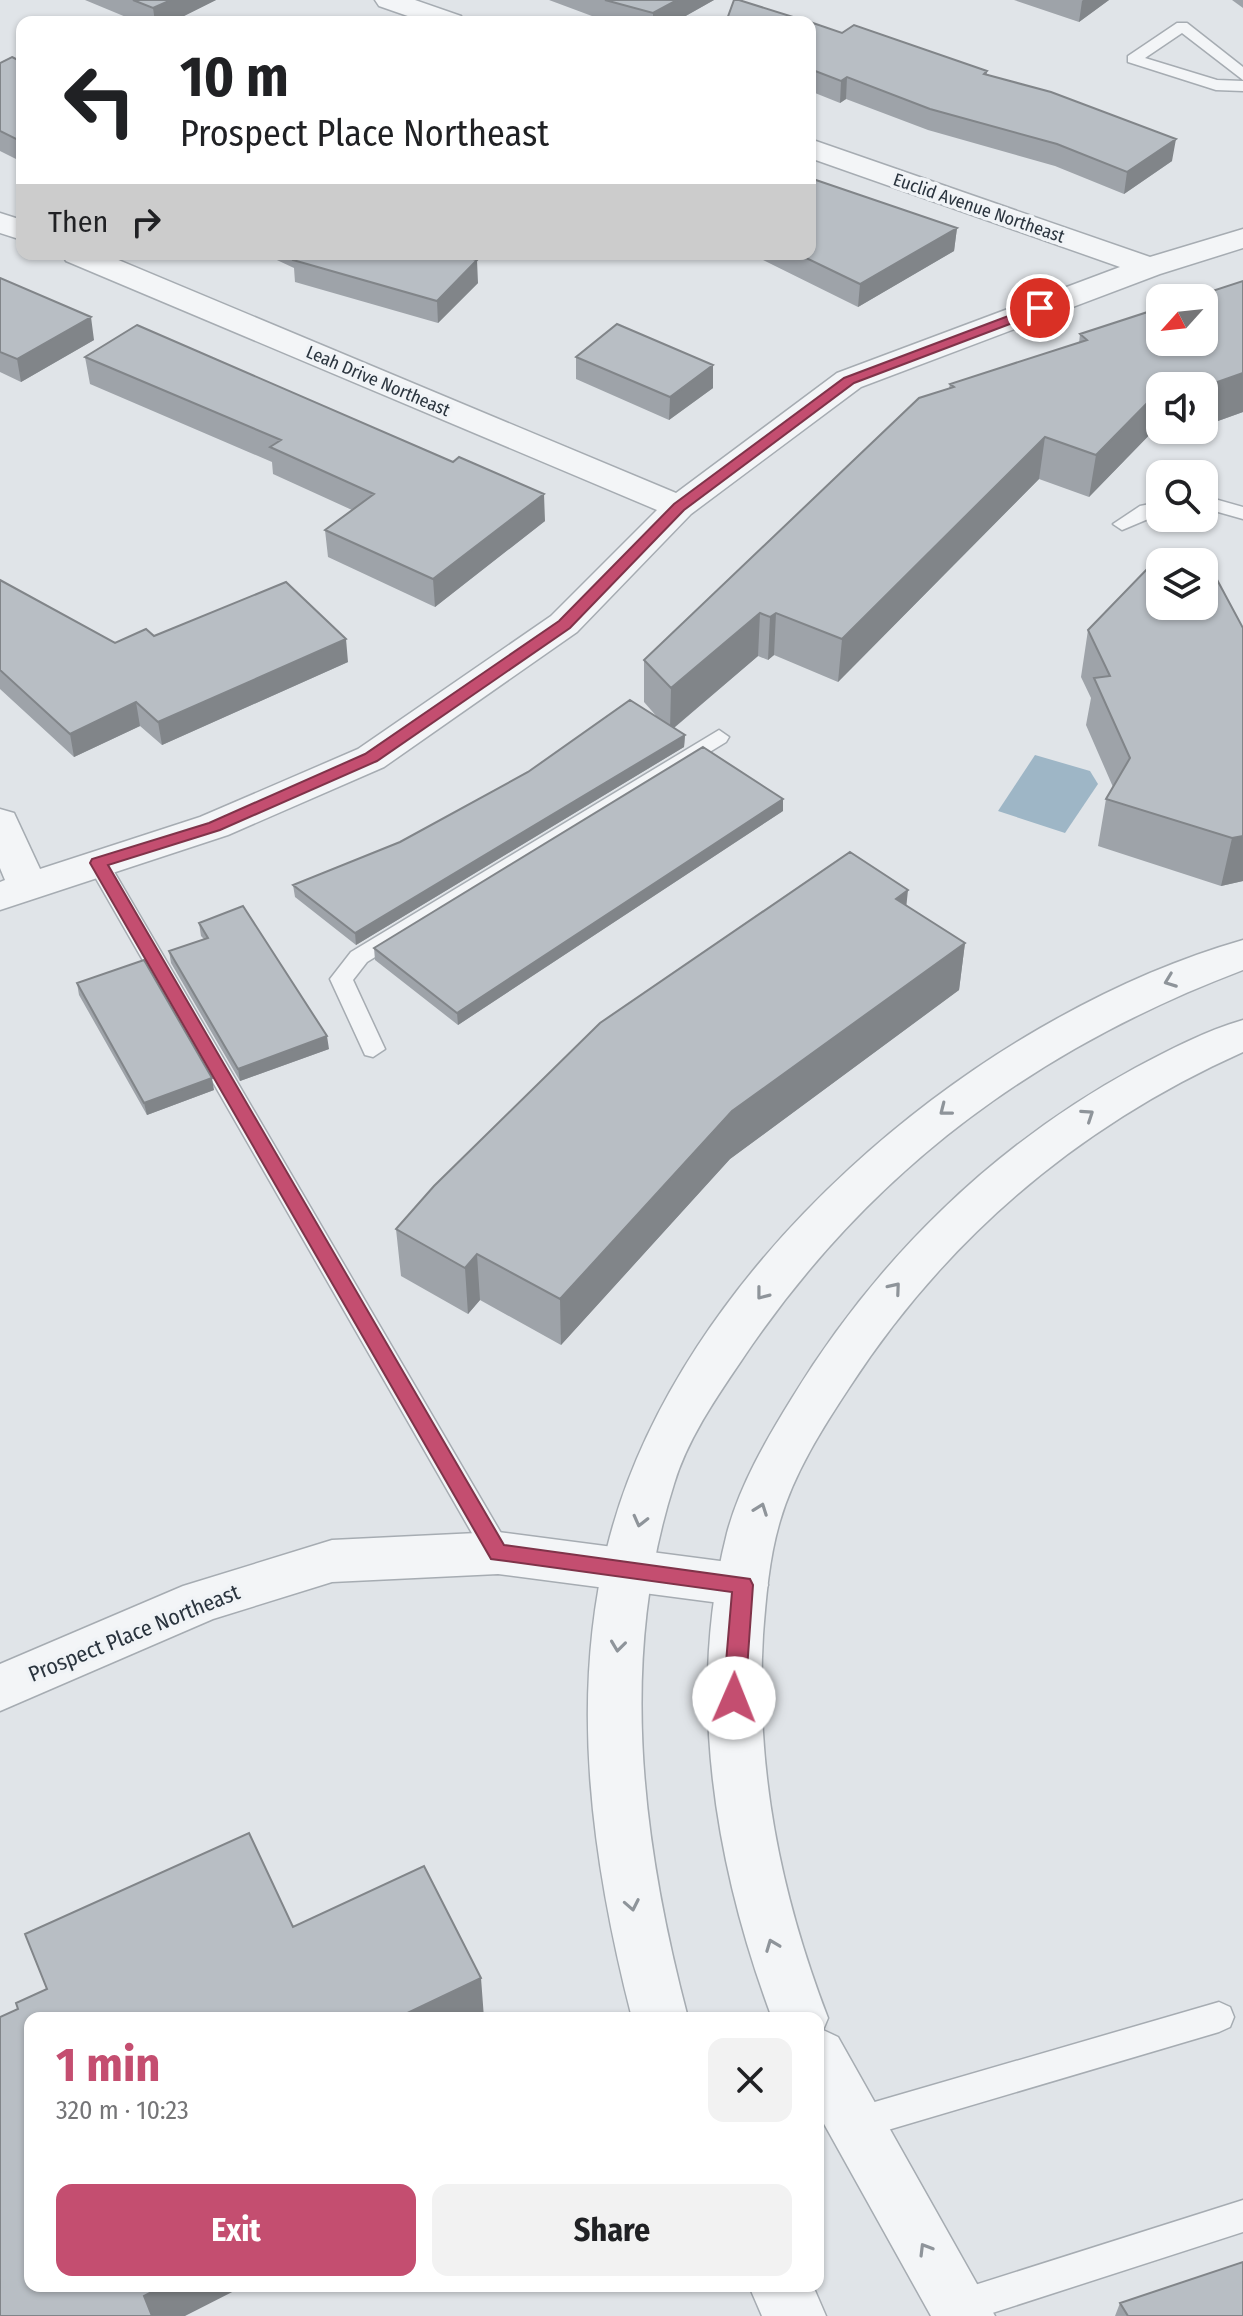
<!DOCTYPE html>
<html lang="en">
<head>
<meta charset="utf-8">
<style>
	:root { --surface:#fff; --page:#f2f2f2; --text:#202124; --muted:#757577; --accent:#c44e70 }
	body { margin:0; font-family:"Fira Sans Condensed",sans-serif; background:var(--page); color:var(--text); height:100vh; display:flex; flex-direction:column; font-size:30px; white-space:nowrap }
	* { box-sizing:border-box; margin:0 }
	p { font-size:26px; color:var(--muted) }
	.icon { flex:none; width:44px; height:44px; fill:none; stroke:currentColor; stroke-width:2; stroke-linecap:round; stroke-linejoin:round }
	.map { position:relative; flex:1; overflow:hidden }
	.panel { position:absolute; left:24px; top:2012px; width:800px; height:280px; display:flex; flex-direction:column; background:var(--surface); border-radius:16px; box-shadow:0 2px 6px #0004 }
	.panel>* { flex:none }
	.banner { position:absolute; left:16px; top:16px; width:800px; height:244px; border-radius:16px; box-shadow:0 2px 6px #0004; background:#fff; color:var(--text); overflow:hidden }
	.needle { width:52px; rotate:243deg }
	.buttons { position:absolute; left:1146px; top:284px; display:grid; gap:16px }
	.buttons a { display:grid; place-items:center; width:72px; height:72px; border-radius:16px; background:var(--surface); box-shadow:0 2px 6px #0004; font-size:40px }
	.pin { position:absolute; display:grid; place-items:center; width:68px; height:68px; color:#fff; margin:-34px; border:4px solid #fff; border-radius:50%; box-shadow:0 2px 8px #0007 }
	.me { position:absolute; width:88px; margin:-44px; rotate:1deg; stroke-linejoin:round; filter:drop-shadow(0 0 6px #0008) }
	.turn { display:flex; align-items:center; gap:28px; height:168px; padding:0 32px; font-size:36px }
	.turn .icon { width:104px; height:104px; stroke-width:2.5 }
	.turn b { display:block; font-size:56px; line-height:68px }
	.then { display:flex; align-items:center; height:76px; padding:0 32px; background:#0003; gap:16px; font-size:30px }
	.round { display:grid; place-items:center; flex:none; width:84px; height:84px; border-radius:16px; background:var(--page) }
	.headline { display:flex; align-items:center; justify-content:space-between; height:136px; padding:0 32px }
	h1 { font-size:48px; font-weight:700; line-height:60px; color:var(--accent) }
	.action { display:flex; gap:16px; margin-top:auto; padding:16px 32px }
	.action a { flex:1; height:92px; border-radius:16px; background:var(--accent); color:#fff; font-size:32px; font-weight:700; line-height:92px; text-align:center }
	.action a+a { background:var(--page); color:var(--text) }
	.map>svg:first-child { display:block }
</style>
</head>
<body>
<div class="map">
<svg width="1243" height="2316" viewBox="0 0 1243 2316">
	<rect width="100%" height="100%" fill="#e0e4e8"/>
	<path fill="#9eb6c6" d="M1035,755L1090,771L1098,784L1065,833L998,811Z"/>
	<g fill="none" stroke-linecap="round" stroke-linejoin="round">
		<defs>
			<path id="service" d="M1177,23H1187L1243,67V80L1182,33L1145,58L1217,80L1243,81V91L1216,90L1128,62V56Z
				M1204,496L1243,507V519L1204,508Z
				M1160,502V514L1122,530L1113,524L1140,506Z
				M719,730L729,737L726,742L367,962L353,980L385,1049L373,1057L365,1055L330,979L351,952Z
				M98,856L109,863L508,1545L512,1553L508,1561L498,1564L488,1561L87,863Z
				M1219,2002L1230,2007L1234,2017L1230,2027L1219,2032L854,2140L843,2135L838,2124L843,2113L854,2108Z
				M1243,2200V2232L983,2316H946L942,2307L947,2295L959,2290Z"/>
			<path id="minor" d="M375,0H415L461,16L465,22H425L379,6Z
				M810,139L1150,257L1243,229V248L1160,274L861,387L691,514L577,632L384,767L228,835L0,910V882L5,880L0,868V809L14,813L40,869L200,817L358,749L551,616L657,510L66,261L62,254H104L676,493L837,373L1120,267L810,158Z
				M0,213L22,220V240L0,233Z
				M498,1532L743,1564L761,1570L768,1585L761,1600L743,1606L498,1574L332,1582L213,1619L0,1711V1664L183,1586L332,1540Z"/>
			<path id="tertiary" d="M1243,940V970C1040,1047 877,1165 752,1345C723,1388 689,1434 674,1484C618,1660 642,1843 688,2018H632C593,1866 569,1703 607,1548C675,1270 974,1017 1243,940Z
				M1243,1020V1052C1080,1125 947,1237 849,1388C822,1429 794,1473 780,1521C769,1558 766,1597 763,1635C755,1768 780,1893 828,2018L823,2030L838,2037L995,2316H931L818,2113V2018H772C715,1865 686,1694 727,1533C740,1485 766,1440 792,1398C876,1260 992,1146 1135,1068C1169,1050 1205,1031 1243,1020Z
				M749,2286H813L826,2316H762Z"/>
		</defs>
		<use href="#service" stroke="#a6acb2" stroke-width="3"/>
		<use href="#minor" stroke="#a6acb2" stroke-width="3"/>
		<use href="#tertiary" stroke="#a6acb2" stroke-width="3"/>
		<use href="#service" fill="#f3f5f7" fill-rule="evenodd"/>
		<use href="#minor" fill="#f3f5f7" fill-rule="evenodd"/>
		<use href="#tertiary" fill="#f3f5f7" fill-rule="evenodd"/>
	</g>
	<path fill="#9ea3a9" d="M85,0H216L172,22H138Z
		M549,0H714L675,22H608Z
		M1014,0H1109L1079,22Z
		M1232,0H1243V8Z
		M810,22L842,33L987,71V74L1172,161L1124,194L1055,166L928,130L846,99L840,103L810,91Z
		M22,62V162L0,151V63Z
		M957,228L954,251L858,307L751,254H810Z
		M264,254H452L478,283L438,323L295,282L294,268Z
		M0,278L94,340L21,382L0,372Z
		M1243,281V412L1204,426V386H1160V424L1089,497L1039,479L838,682L774,655L768,660L758,656L674,728L685,735L684,747L356,945L295,897L293,885L400,842L658,718L644,702V660L949,388L950,384L1079,343L1080,334Z
		M85,357L545,521L435,607L328,557L325,530L352,510L273,474L272,462L90,384Z
		M576,357L713,365V388L669,420L576,379Z
		M0,580L115,643L154,636L348,662L162,745L140,726L74,757L0,689Z
		M1204,606L1243,881L1221,886L1098,846L1106,799L1113,787L1086,725L1091,698L1081,677L1088,630Z
		M783,811L458,1025L375,960L374,948Z
		M907,906L965,943L959,990L730,1159L561,1345L480,1300L468,1314L401,1276L396,1229Z
		M199,923L329,1049L240,1081L171,963L169,951L204,939L201,936Z
		M77,983L214,1090L147,1115L79,995Z
		M1120,2303L1243,2316H1115Z"/>
	<path fill="#818589" d="M171,0H216L172,22H155L153,8Z
		M677,0H714L675,22H653V13Z
		M1083,0H1109L1079,22L1082,1Z
		M847,77L846,99L840,103L841,81Z
		M1176,139L1172,161L1124,194L1127,172Z
		M957,228L954,251L858,307L860,284Z
		M477,260L478,283L438,323L437,301Z
		M91,317L94,340L21,382L17,359Z
		M713,365V388L669,420L670,397Z
		M1243,373V412L1204,426V399L1206,386Z
		M1175,374L1173,386H1164Z
		M1160,390V424L1089,497L1096,455Z
		M1045,437L1039,479L838,682L842,639Z
		M544,494L545,521L435,607L433,579Z
		M760,613L758,656L670,731L671,688Z
		M776,613L774,655L768,660L770,617Z
		M346,639L348,662L162,745L158,722Z
		M136,702L140,726L74,757L70,734Z
		M685,735L684,747L356,945L355,933Z
		M783,799V811L458,1025L457,1013Z
		M1243,836V881L1221,886L1232,838Z
		M908,890L903,938L896,899Z
		M965,943L959,990L730,1159L561,1345L560,1299L732,1111Z
		M327,1036L329,1049L240,1081L238,1069Z
		M212,1078L214,1090L147,1115L144,1103Z
		M477,1254L480,1300L468,1314L465,1268Z
		M481,1978L484,2018H397Z
		M163,2286H244L185,2316H151L144,2296Z"/>
	<path fill="#b8bec4" stroke="#818589" stroke-width="2" d="M133,0H171L153,8Z
		M605,0H677L653,13Z
		M734,0H739L809,22H726Z
		M810,22L842,33L854,25L987,71L984,74L1051,92L1176,139L1127,172L1057,144L930,109L847,77L841,81L810,69Z
		M12,57L22,62V142L0,131V63Z
		M810,178L957,228L860,284L798,254H810Z
		M294,254H452L477,260L437,301L293,260Z
		M0,278L91,317L17,359L0,352Z
		M1243,281V373L1206,386L1175,374L1164,386H1160V390L1096,455L1045,437L842,639L776,613L770,617L760,613L671,688L644,660L919,398L954,387L950,384L1087,340L1080,334L1160,308V342H1204V298H1191Z
		M617,324L713,365L670,397L576,357Z
		M137,325L453,462L459,457L544,494L433,579L325,530L374,494L270,447L281,440L85,357Z
		M1207,561L1243,628V836L1232,838L1106,799L1130,758L1094,678L1110,676L1088,630L1151,565H1160V606H1204V562H1192Z
		M0,580L115,643L146,629L154,636L286,582L346,639L158,722L136,702L70,734L0,670Z
		M630,700L685,735L355,933L293,885L400,842L528,772Z
		M703,747L783,799L457,1013L374,948Z
		M850,852L908,890L896,899L965,943L732,1111L560,1299L477,1254L465,1268L396,1229L434,1186L600,1023Z
		M243,906L327,1036L238,1069L169,951L208,938L199,923Z
		M144,960L212,1078L144,1103L77,983Z
		M249,1833L293,1927L424,1866L481,1978L397,2018H30V2286H163L144,2296L152,2316H0V2017L18,2009L16,2003L47,1989L25,1934Z
		M1243,2262V2316H1128L1120,2303Z"/>
	<defs><path id="oneway-chevron" d="M-2-3.5L2.5 0L-2 3.5" fill="none" stroke-width="1.6" stroke-linecap="round" stroke-linejoin="round" transform="scale(2)"/></defs>
	<g stroke="#8e949a">
		<use href="#oneway-chevron" transform="translate(1170 981) rotate(159)"/>
		<use href="#oneway-chevron" transform="translate(945 1110) rotate(142)"/>
		<use href="#oneway-chevron" transform="translate(1088 1115) rotate(-34)"/>
		<use href="#oneway-chevron" transform="translate(895 1288) rotate(-50)"/>
		<use href="#oneway-chevron" transform="translate(762 1294) rotate(128)"/>
		<use href="#oneway-chevron" transform="translate(761 1509) rotate(-70)"/>
		<use href="#oneway-chevron" transform="translate(640 1521) rotate(104)"/>
		<use href="#oneway-chevron" transform="translate(618 1646) rotate(97)"/>
		<use href="#oneway-chevron" transform="translate(632 1905) rotate(79)"/>
		<use href="#oneway-chevron" transform="translate(772 1945) rotate(-111)"/>
		<use href="#oneway-chevron" transform="translate(925 2249) rotate(-121)"/>
	</g>
	<path fill="#c44e70" stroke="#7f3349" stroke-width="2" d="M1040,304L1044,306V311L854,383L684,510L570,628L377,761L220,830L108,865L504,1545L750,1579L753,1585L745,1698L742,1704H727L723,1698L732,1592L491,1559L90,863L92,859L209,823L365,754L559,621L674,504L844,378Z"/>
	<g text-anchor="middle" dominant-baseline="central" stroke-width="7" stroke-linejoin="round" paint-order="stroke">
		<g font-size="18" fill="#2a343e" stroke="#f0f3f6">
			<text transform="translate(979 208) rotate(19)">Euclid Avenue Northeast</text>
			<text transform="translate(378 381) rotate(23)">Leah Drive Northeast</text>
		</g>
		<g font-size="22" fill="#2a343e" stroke="#f0f3f6">
			<text transform="translate(134 1633) rotate(-22)">Prospect Place Northeast</text>
		</g>
	</g>
</svg>
<div class="buttons">
<a><svg class="needle" viewBox="-14 -14 28 28"><path d="M0-13l5 13h-10z" fill="#e53935"/><path d="M0 13l5-13h-10z" fill="#757577"/></svg></a>
<a><svg class="icon" aria-label="sound" viewBox="0 0 24 24"><path d="M4 9h4l5-4v14l-5-4H4zM17 9q2 3 0 6"/></svg></a>
<a><svg class="icon" aria-label="search" viewBox="0 0 24 24"><circle cx="10" cy="10" r="6"/><path d="M15 15l6 6"/></svg></a>
<a><svg class="icon" aria-label="layers" viewBox="0 0 24 24"><path d="M12 4l9 5-9 5-9-5zM3 14l9 5 9-5"/></svg></a>
</div>
<div class="pin" style="left:1040px;top:308px;background:#d93025"><svg class="icon" aria-label="arrive" viewBox="0 0 24 24"><path d="M6 21V4h12l-3 4 3 4H6"/></svg></div>
<svg class="me" style="left:734px;top:1698px" viewBox="-20 -20 40 40"><circle r="19" fill="#fff"/><path d="M0-13L10 11 0 6-10 11z" fill="#c44e70"/></svg>
<div class="banner">
<div class="turn"><svg class="icon" aria-label="left" viewBox="0 0 24 24"><path d="M17 20v-9H6M10 6l-5 5 5 5"/></svg><div><b>10 m</b>Prospect Place Northeast</div></div>
<div class="then">Then<svg class="icon" aria-label="right" viewBox="0 0 24 24"><path d="M7 20v-9h11M14 6l5 5-5 5"/></svg></div>
</div>
<section class="panel">
<div class="headline"><div><h1>1 min</h1><p>320 m · 10:23</p></div><a class="round"><svg class="icon" aria-label="close" viewBox="0 0 24 24"><path d="M6 6l12 12M18 6L6 18"/></svg></a></div>
<div class="action"><a>Exit</a><a>Share</a></div>
</section>
</div>
</body>
</html>
